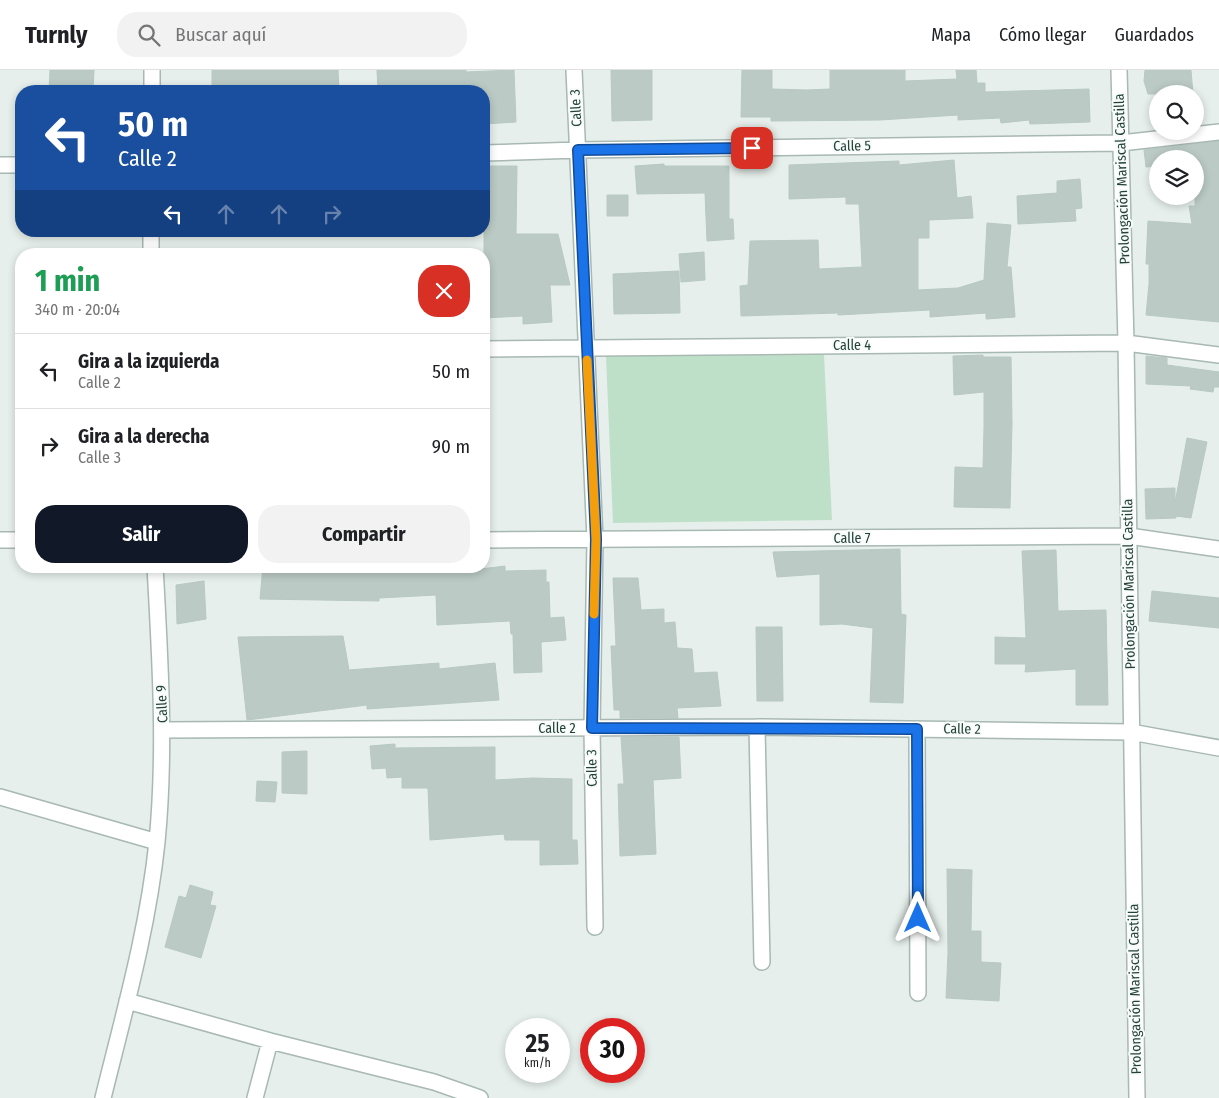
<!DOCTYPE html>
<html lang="es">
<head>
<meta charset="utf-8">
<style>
	:root { --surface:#fff; --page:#f2f2f2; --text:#202124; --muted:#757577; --line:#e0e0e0; --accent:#111827 }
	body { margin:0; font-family:"Fira Sans Condensed",sans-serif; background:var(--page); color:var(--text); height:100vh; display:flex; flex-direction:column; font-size:19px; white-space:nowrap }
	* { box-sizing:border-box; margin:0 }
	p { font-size:16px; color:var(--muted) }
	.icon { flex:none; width:28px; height:28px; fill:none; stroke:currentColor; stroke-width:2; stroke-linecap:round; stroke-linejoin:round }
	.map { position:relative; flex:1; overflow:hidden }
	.drawer { position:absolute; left:15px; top:178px; width:475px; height:325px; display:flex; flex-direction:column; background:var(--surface); border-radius:20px; box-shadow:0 2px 8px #0003 }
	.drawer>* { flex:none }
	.top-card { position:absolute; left:15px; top:15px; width:475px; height:152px; border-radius:20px; box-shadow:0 2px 8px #0003; background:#1a4fa0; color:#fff; overflow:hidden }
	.buttons { position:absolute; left:1149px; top:15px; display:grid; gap:10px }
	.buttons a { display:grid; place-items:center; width:55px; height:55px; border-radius:50%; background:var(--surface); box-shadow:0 2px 8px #0003; font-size:25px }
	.speed { position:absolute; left:505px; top:948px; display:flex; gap:10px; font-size:25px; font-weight:700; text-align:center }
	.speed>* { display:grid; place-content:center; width:65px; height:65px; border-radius:50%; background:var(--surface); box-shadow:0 2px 8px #0003; line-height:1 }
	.speed small { font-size:12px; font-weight:400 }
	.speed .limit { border:8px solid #d22; background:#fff; color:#111 }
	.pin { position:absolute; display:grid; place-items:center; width:42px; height:42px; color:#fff; margin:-21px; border-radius:10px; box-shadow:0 2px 8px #0006 }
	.me { position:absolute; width:55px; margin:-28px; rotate:0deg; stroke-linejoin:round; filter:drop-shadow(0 0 4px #0008) }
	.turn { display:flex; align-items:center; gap:18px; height:105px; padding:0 20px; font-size:22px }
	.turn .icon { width:65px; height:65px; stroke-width:2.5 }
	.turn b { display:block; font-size:35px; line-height:42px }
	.lanes { display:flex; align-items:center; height:48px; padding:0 20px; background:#0003; justify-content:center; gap:25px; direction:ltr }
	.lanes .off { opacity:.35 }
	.round { display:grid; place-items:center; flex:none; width:52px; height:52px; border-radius:20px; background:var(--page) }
	.head { display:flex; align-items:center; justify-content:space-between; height:85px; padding:0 20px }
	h1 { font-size:30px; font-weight:700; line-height:38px; color:#1e9e55 }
	.primary-button { display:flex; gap:10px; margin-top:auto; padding:10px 20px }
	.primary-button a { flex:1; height:58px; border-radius:20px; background:var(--accent); color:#fff; font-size:20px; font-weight:700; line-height:58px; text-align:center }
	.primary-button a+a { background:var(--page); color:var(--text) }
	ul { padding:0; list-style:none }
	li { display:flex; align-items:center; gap:15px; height:75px; padding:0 20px; border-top:1px solid var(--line) }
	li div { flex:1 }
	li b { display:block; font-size:19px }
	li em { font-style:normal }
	header { display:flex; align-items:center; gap:30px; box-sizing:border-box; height:70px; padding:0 25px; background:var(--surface); border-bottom:1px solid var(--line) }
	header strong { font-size:24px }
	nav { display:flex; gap:28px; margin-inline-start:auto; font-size:18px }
	.search { width:350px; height:45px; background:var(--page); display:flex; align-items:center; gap:12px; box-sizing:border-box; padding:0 18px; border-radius:20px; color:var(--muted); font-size:19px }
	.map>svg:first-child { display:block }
</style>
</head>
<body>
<header>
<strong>Turnly</strong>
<div class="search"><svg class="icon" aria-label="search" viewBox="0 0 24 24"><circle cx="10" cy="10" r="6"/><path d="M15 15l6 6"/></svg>Buscar aquí</div>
<nav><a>Mapa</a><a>Cómo llegar</a><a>Guardados</a></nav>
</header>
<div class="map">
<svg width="1219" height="1028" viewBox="0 0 1219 1028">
	<rect width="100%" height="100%" fill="#e6efeb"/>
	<path fill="#bfe0c8" d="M824,285L832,450L613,453L606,286Z"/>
	<path fill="#bbcac4" stroke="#b8c9c2" d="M50,0H94L93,21H49Z
		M212,0H338L339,21H212Z
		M377,0H466V2L514,0L516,52L484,54V21H378Z
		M611,0H652V50L612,51Z
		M742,0H772V19L807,20L830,19V0H905V11L957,9L956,0H976L977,13H985V22L1089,19L1090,52L1030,54L1029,50L1001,53L1000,48L958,50V45L880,50L771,51V47H741Z
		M1145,0H1191L1193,24H1148L1144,11Z
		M1219,71V252L1146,245L1149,214V194H1146L1148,151L1192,154L1189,136H1195V89H1158V96L1146,97L1144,80Z
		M954,90L957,128L971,126L973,148L929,150V168H918V220L958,218L984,210L987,153L1011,155L1007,197H1011L1015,247L986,249V243L930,247V240L838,245V243L741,246L740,216L748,215L750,171L818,170L819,199L862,197L859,134H846V127L789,129V95L899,91V95Z
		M664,94V96H729V149H733L734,169L707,171L705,123L637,124L635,96Z
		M484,96H517L516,164H558L570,215H550L552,252L523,254V246L484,248Z
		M1080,109L1082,138L1075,139L1076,151L1018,154L1017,126L1057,123V111Z
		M607,125H628V146H607Z
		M704,182L705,210L681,212L679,184Z
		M679,201L680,243L614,244L613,204Z
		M983,285V287H1011L1012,353L1010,438L954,437L955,397L983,398L984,358V322L954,325L953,286Z
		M1146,286L1167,288V295L1219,302V317H1214L1213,322L1190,319L1191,316L1146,314Z
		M1187,368L1207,372L1191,448L1176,446V448L1146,449L1145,419L1175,418V433Z
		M900,479L901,544L906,545L903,633L870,632L873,558L842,554L820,555V504L777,507L773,482Z
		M1056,480L1058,541L1106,540L1108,635H1076V599L1025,602L1026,594H995V567L1026,568L1022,481Z
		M263,496H455L456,502L505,496V501L546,500V512H549L550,548L564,547L566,570L541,572L542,602L514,603L513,564H511L510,551L437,555L436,525L379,528V531L260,529Z
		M613,508H638L641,540L664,539V553L675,552L677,578L692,579L694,603L717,602L721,636L677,638L678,648H620V640H614L611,576H616Z
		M204,511L206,549L177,554L176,515Z
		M1152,521L1219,528V558L1149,551Z
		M756,557H782L783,631H757Z
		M343,566L349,600L439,593V599L495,593L499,630L367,639V635L247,650L238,567Z
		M621,667H679L681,708L653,710L656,784L620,786L618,714H624Z
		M395,674V678L495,677V710L532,708L572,709V770H577L578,794L540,795V770H505L504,764L430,770L428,718H402V707L387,708L386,698L372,699L370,676Z
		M307,681V724L282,723V682Z
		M257,711L277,712L275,732L256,731Z
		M947,799L972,800L971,861H981V892L1001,893L999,931L946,928L948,883Z
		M190,815L213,822L210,835L216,836L201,888L165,877L179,826L186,828Z"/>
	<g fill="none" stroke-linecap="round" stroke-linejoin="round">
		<defs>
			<path id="minor" d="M574,0L595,469L592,658L595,857
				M1119,0L1126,273L1137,1028
				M152,21V0
				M484,83L578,80L1121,73L1219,62
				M0,95H21
				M151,161V184
				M484,279L1126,273L1219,285
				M0,470H21
				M484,470L1129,466L1219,479
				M757,657L762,892
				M917,659L918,923
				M163,660L757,657L1131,662L1219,678
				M0,727L157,772
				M127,931L270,971L434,1012L480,1028
				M103,1028C124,943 148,859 157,772C166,680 160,588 155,496
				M255,1028L270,971"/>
		</defs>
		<use href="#minor" stroke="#a8b8b2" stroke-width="18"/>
		<use href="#minor" stroke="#fff" stroke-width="15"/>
	</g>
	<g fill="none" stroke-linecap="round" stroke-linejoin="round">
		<defs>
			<path id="route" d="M752,78L578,80L596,469L592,658L917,659L918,848"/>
		</defs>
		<use href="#route" stroke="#114b97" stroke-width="12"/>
		<use href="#route" stroke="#1a73e8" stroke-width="9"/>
		<path stroke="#f59e0b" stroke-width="9" d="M587,290L596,469L594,544"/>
	</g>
	<g text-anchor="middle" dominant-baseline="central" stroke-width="4" stroke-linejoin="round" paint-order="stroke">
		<g font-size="14" fill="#24423a" stroke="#f7fbf9">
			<text transform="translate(576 38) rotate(-93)">Calle 3</text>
			<text transform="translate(852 76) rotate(-1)">Calle 5</text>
			<text transform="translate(1122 109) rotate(-92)">Prolongación Mariscal Castilla</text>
			<text x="852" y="275">Calle 4</text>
			<text x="852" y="468">Calle 7</text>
			<text transform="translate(1129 514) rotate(-91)">Prolongación Mariscal Castilla</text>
			<text transform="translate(162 634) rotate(-93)">Calle 9</text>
			<text x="557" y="658">Calle 2</text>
			<text transform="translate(962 659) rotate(1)">Calle 2</text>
			<text transform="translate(592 698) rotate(-91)">Calle 3</text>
			<text transform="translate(1135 919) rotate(-91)">Prolongación Mariscal Castilla</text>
		</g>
	</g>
</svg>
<div class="buttons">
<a><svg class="icon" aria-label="search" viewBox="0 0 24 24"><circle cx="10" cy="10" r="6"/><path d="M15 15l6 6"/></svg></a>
<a><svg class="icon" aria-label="layers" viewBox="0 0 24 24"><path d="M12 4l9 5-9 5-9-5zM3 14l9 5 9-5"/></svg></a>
</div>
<div class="speed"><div>25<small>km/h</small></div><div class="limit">30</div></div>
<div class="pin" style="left:752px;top:78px;background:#d93025"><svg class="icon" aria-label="arrive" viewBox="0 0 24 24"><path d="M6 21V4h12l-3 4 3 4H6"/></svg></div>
<svg class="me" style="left:918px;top:848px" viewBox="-20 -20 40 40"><path d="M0-17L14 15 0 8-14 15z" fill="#1a73e8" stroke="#fff" stroke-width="4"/></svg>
<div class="top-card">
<div class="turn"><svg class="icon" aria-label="left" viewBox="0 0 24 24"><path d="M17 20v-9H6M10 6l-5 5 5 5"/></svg><div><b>50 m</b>Calle 2</div></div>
<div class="lanes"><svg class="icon" aria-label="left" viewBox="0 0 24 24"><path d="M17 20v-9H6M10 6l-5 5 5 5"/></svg><svg class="icon off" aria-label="ahead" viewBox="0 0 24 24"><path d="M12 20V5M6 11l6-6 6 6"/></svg><svg class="icon off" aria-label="ahead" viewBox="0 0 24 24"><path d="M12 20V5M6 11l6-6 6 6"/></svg><svg class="icon off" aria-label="right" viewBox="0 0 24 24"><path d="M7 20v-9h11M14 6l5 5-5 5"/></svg></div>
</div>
<section class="drawer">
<div class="head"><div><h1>1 min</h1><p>340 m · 20:04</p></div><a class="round" style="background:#d93025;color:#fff"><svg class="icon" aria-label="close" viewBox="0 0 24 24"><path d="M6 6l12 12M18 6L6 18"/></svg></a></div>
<ul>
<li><svg class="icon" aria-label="left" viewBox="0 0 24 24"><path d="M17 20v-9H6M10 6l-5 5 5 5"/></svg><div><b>Gira a la izquierda</b><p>Calle 2</p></div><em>50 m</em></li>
<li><svg class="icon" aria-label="right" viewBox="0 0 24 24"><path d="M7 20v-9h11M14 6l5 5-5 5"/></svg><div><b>Gira a la derecha</b><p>Calle 3</p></div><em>90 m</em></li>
</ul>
<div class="primary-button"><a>Salir</a><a>Compartir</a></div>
</section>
</div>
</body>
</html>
